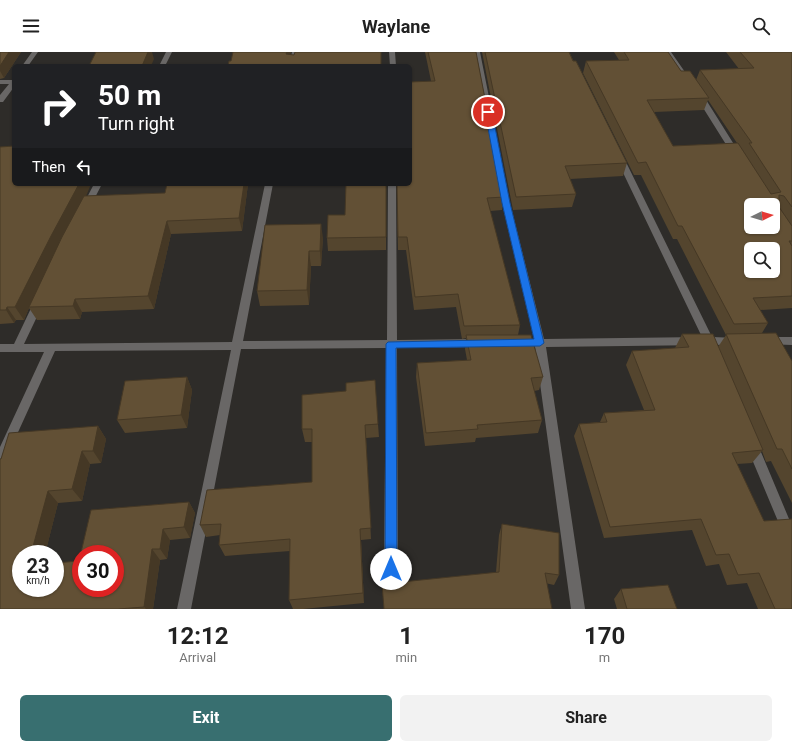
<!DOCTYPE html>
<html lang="en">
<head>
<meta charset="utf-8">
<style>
	:root { --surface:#fff; --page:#f2f2f2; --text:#222; --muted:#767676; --accent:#386f70 }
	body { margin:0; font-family:Roboto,sans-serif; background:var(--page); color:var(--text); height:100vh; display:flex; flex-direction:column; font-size:15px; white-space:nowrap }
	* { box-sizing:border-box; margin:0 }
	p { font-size:13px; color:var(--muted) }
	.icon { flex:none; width:22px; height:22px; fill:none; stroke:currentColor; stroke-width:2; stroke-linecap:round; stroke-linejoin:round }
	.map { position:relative; height:557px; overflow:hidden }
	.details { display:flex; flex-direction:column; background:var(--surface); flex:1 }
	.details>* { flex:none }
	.top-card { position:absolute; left:12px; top:12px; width:400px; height:122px; border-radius:6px; box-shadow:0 1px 3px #0004; background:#202124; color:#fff; overflow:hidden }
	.needle { width:26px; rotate:85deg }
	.fabs { position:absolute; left:744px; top:146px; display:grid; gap:8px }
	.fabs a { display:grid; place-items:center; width:36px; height:36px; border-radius:6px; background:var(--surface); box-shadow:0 1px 3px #0004; font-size:20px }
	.speed { position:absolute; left:12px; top:493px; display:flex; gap:8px; font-size:20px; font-weight:700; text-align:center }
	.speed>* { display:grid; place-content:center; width:52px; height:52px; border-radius:50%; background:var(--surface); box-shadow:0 1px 3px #0004; line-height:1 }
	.speed small { font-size:10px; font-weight:400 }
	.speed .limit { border:6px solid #d22; background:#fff; color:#111 }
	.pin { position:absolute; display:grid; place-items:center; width:34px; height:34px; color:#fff; margin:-17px; border:2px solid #fff; border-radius:50%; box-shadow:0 1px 4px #0007 }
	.me { position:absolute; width:44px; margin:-22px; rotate:0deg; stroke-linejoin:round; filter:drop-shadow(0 0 3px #0008) }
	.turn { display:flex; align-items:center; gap:14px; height:84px; padding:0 20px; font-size:18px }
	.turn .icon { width:52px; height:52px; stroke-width:2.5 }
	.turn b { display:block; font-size:28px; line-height:34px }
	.then { display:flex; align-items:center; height:38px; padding:0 20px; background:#0003; gap:8px; font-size:15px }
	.eta { display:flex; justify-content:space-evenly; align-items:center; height:68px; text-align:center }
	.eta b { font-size:24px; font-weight:700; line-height:28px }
	.action { display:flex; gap:8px; margin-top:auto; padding:8px 20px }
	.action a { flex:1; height:46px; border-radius:6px; background:var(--accent); color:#fff; font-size:16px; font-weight:700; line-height:46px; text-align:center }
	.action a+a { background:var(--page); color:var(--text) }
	header { display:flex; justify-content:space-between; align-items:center; height:52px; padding:0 20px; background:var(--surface); font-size:18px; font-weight:700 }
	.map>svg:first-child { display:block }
</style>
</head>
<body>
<header><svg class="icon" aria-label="menu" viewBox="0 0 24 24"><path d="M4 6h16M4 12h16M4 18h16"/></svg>Waylane<svg class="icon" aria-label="search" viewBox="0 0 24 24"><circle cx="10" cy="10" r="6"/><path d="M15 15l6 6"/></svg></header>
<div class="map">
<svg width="792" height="557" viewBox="0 0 792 557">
	<rect width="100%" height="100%" fill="#2e2c29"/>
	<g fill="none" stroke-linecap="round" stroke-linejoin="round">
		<path fill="#696766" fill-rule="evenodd" d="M32,0H38L28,14H22Z
			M166,0H172L165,14H159Z
			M292,0H298L295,14H289Z
			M389,0H395L396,14H390Z
			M474,0H480L510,151L544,287L702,285L615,104L619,102L623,104L712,285L738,286L739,289L738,292L716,293L715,296H707L706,293L546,295L585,557H571L535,295L516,294L515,291L516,288L534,287L502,151Z
			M665,0H671L692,30L691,31H687Z
			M0,28H14V35L3,50H0V43L9,32H0Z
			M699,41L703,43L740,102L739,104H736L732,102L695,43Z
			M94,132H102L89,157H83L82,155Z
			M265,132H273L243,289L387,288L388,132H396L397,288L478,287L482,288L483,291L482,294L478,295L397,296L398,517L396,522L391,523L386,522L384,517L386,296L241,297L191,557H177L231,298L55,299L4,411L0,412V395L44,300H0V292H14L34,250L39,246L44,250L24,292L232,290Z
			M768,285H792V293L764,292L763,289L764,286Z
			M752,388L756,389L758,393L792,474V495L788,493L746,393L748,389Z"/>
	</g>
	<path fill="#54452e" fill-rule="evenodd" d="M0,0H21L4,26L0,27Z
		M425,0H476L504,145L502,158L490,159L520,273L518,283L543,325L539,338L534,339L542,368L538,381L476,386L475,390L425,394L416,325L417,311L467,308L465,297L466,286L462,287L456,255L414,258L406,198H398L397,132L431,29Z
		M482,0H569L627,111L623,124L570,127L576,142L572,155L513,158Z
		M614,0H668L681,19L696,28L700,18L739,17L726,0H792V256L760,258L768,271L762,281L792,309V451L771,409L766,410L762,399L752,411L737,412L792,557H758L747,531L727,533L719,512L706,514L692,478L604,486L574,384L579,372L600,370L604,361L644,358L626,313L632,299L675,296L682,282L718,295L726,283L677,187H673L641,123H634L583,21L586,9L619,8ZM708,48L737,91L673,94L654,60L704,58Z
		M0,95L86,144L165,141L167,132H248L242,179L171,182L154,257L82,260L80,267L37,268L29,256L24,268H16L14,271L0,272Z
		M386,132V198L328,199L327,186L345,163Z
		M323,186L321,214H311L309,253L260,254L257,239Z
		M187,325L192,338L187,376L125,381L117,368Z
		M378,372L379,385L366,386L371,487L361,488L364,551L303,557H293L289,548L290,499L225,504L219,493L220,483L206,485L200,473L312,430V390H305L302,377Z
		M98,374L106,387L101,411L90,412L82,449L58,451L45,502H21V536L79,509L189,450L195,461L190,486L170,488L167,507L160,508L153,557H0V407Z
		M502,472L559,523L554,533L496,520L499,483Z
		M621,537L677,557H617L614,547Z"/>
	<path fill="#453825" d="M9,0H21L4,26L0,19V14Z
		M148,0H152L154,7L151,14H142Z
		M287,0H291L288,14L286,2Z
		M79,132H91L87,142L58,197L29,255V256L24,268L15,255L51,184Z
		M244,132H248L242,179L239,166Z
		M167,169L171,182L154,257L148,244Z
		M321,172L323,186L321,214L320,199Z
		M309,199L311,214L309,253L307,238Z
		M75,247L82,260L80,267L73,254Z
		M7,255L16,268L14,271L6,258Z
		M187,325L192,338L187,376L181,363Z
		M98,374L106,387L101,411L93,399Z
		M82,399L90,412L82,449L72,437Z
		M48,439L58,451L45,502H31Z
		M189,450L195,461L190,486L184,475Z
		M163,477L170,488L167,507L160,497Z
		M360,477L361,488L364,551L363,541Z
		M152,497L160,508L153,557H146L144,555Z"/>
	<path fill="#625035" stroke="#453825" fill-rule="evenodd" d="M0,0H9L0,14Z
		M96,0H148L142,14H89Z
		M233,0H287L286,2L294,3L295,0H381V14H228L229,9H231Z
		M428,0H476L504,145L487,146L520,273L464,274L458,242L415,245L407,185H398L397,132H410V30L435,29Z
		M485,0H569L573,9H576L627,111L565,114L576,142L516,145Z
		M624,0H668L681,19H690L709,46L647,48L673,94L738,91L771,142L781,140L749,91H752L700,18L754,16L740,0H792V155L784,144L779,143V155L792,174V189H789L792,194V244L753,246L768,271L734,272L682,174H678L646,110L638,111L586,9L629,8ZM751,153H773V175H751ZM751,197H773V219H751Z
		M14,94V132H79L51,184L15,255H7L6,258H0V95Z
		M167,132H244L239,166L167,169L148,244L75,247L73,254L29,255L62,185L84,144L165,141Z
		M346,132H386V185L327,186L328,163H345Z
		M321,172L320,199H309L307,238L257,239L265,173Z
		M776,281L792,309V417L782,397H777L726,282Z
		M682,282H713L763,398L732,401L764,469L792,467V557H775L759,521L738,523L729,502L716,503L701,467L610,475L579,372L607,370L604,361L655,358L632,299L689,295Z
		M466,283H531L543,325L531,326L542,368L477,373L478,377L426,381L417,311L471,308Z
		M187,325L181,363L117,368L125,329Z
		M375,328L378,372L365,373L371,476L360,477L363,541L289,548L290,487L219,493L221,472L200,473L207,438L312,430V377H302V343L346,339V331Z
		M98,374L93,399H82L72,437L48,439L31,502H21V536H55V511L79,509L91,458L189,450L184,475L163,477L160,497H152L144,555L118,557H0V407H1L9,381ZM81,502H115V536H81Z
		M502,472L559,481V523L545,521L552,557H384L382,532L499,520Z
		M668,533L677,557H627L621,537Z"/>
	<path fill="#1a73e8" stroke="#114b97" d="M488,58L492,60L510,151L544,291L540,294L396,296L397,517L395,521L391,523L387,521L385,517L386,292L388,290L534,287L502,151L485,60Z"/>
</svg>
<div class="fabs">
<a><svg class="needle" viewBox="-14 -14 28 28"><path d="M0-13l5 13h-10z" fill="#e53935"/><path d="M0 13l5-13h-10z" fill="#767676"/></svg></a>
<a><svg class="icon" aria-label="search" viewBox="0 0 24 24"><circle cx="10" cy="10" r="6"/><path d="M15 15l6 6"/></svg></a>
</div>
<div class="speed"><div>23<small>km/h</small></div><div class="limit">30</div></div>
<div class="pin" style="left:488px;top:60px;background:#d93025"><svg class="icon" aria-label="arrive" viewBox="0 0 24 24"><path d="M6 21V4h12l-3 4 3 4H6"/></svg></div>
<svg class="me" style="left:391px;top:517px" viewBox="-20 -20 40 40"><circle r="19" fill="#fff"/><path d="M0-13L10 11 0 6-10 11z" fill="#1a73e8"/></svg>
<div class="top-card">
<div class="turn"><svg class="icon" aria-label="right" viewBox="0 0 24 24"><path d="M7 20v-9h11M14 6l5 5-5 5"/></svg><div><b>50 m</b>Turn right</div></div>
<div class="then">Then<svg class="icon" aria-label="left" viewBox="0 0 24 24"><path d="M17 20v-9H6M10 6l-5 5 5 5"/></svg></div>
</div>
</div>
<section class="details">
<div class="eta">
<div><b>12:12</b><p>Arrival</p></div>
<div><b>1</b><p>min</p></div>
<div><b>170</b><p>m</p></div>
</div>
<div class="action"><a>Exit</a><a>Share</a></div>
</section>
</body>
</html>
